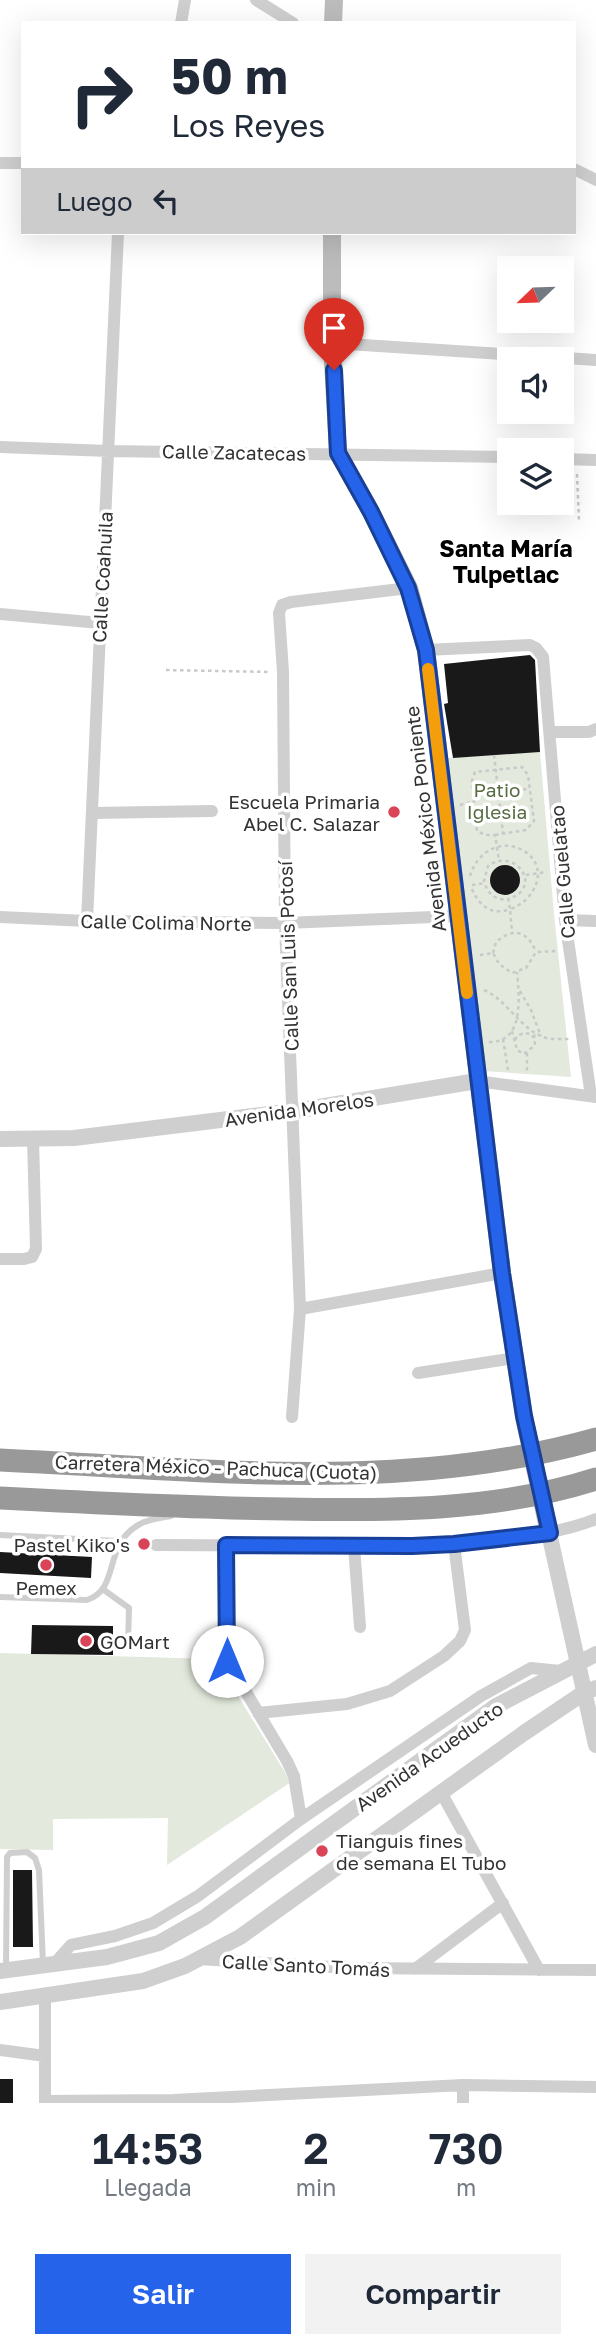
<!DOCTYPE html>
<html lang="es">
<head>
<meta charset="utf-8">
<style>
	:root { --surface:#fff; --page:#f2f2f3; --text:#1f2937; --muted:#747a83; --accent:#2563eb }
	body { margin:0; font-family:"Golos Text",sans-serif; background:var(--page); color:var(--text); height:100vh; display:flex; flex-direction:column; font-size:26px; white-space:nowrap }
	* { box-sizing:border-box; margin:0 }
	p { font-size:23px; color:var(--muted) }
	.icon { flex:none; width:38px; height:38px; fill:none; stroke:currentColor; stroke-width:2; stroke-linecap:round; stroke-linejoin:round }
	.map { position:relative; height:2103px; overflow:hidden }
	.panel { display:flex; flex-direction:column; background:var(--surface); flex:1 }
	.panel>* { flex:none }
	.hud { position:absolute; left:21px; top:21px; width:555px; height:214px; border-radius:0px; box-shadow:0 7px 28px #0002; background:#fff; color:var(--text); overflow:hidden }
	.needle { width:46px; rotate:247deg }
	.fabs { position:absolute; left:497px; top:256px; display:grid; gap:14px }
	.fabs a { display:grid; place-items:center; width:77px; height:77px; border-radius:0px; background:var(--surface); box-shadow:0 7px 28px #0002; font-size:35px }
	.pin { position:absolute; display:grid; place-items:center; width:60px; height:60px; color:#fff; margin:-72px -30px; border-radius:50% 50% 50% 0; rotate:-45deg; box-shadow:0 0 7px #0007 }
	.pin .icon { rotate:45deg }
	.me { position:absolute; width:77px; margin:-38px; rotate:0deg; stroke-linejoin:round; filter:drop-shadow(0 0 5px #0008) }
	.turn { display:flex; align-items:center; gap:24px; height:147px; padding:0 35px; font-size:32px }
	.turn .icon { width:91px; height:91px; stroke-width:2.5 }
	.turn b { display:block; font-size:49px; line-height:60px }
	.then { display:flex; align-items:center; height:66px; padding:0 35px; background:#0003; gap:14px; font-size:26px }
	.eta { display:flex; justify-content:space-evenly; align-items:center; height:119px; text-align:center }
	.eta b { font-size:42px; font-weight:600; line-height:49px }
	.action { display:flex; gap:14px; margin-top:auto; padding:14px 35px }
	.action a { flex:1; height:80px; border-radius:0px; background:var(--accent); color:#fff; font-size:28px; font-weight:600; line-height:80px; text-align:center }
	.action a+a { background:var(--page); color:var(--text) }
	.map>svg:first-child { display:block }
</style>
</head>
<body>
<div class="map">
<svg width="596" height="2103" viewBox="0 0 596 2103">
	<rect width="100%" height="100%" fill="#fff"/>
	<path fill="#e3e9dc" d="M540,752L554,914L571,1077L483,1071L445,758Z
		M0,1653L215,1659L291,1782L167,1865L168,1818L53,1819V1850L0,1849Z"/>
	<path fill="#191919" d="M530,655L535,660L540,752L453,758L444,704L448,703L444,664Z
		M490 880a15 15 0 1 1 30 0a15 15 0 1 1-30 0Z
		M0,1552L92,1557L91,1578L0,1573Z
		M32,1625L113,1626V1655L31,1654Z
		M13,1870H32L33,1947H13Z
		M0,2079H13V2103H0Z"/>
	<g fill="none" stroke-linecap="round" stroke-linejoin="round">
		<path stroke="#c9c9c9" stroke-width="2.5" stroke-dasharray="3.5 3.5" stroke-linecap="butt" d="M577,474L579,520
			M166,670L271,672
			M494,755L503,833
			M474,792L530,789
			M460,805L474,801
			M476,815L532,811
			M495,835L526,830L534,821L528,775L522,767L475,772L472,781L477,831L485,835H495L499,860
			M526,875L547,872
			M470,876C477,851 504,836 527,853C550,871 533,902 510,909L512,932
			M472,885L485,883
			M472,889C479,906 492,916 510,909L508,899C495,901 487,893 484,881L488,866C515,846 545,888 508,899
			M493,953L496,942C513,927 528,931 536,952
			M480,955L493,953L499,964L512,973L526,968L536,952L556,951
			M484,990C507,1000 518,1026 541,1036C549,1040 560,1039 569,1039
			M520,991L531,1010L541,1036
			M512,1031L517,1050L524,1054L535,1045L534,1033
			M503,1039L508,1070
			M515,1040L517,1036L524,1033L531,1034L534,1038
			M489,1042C525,1043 519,995 517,972
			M527,1053V1074"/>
		<path stroke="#cfcfcf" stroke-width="6" d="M0,1535L119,1541
			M104,1590L129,1608L128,1643L154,1644
			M0,1597L87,1600C121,1589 102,1544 140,1524C149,1519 161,1518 171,1516
			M6,1969L7,1857L10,1853L27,1852L35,1858L39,1870L43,1964"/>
		<path stroke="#cfcfcf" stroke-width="12" d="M256,0L293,23
			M181,23L185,0
			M0,163H23
			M574,169L596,180
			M332,343L596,360
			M0,447L109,451L509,457
			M562,459L596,460
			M0,614L100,623
			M426,650L530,645L536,648L543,657L565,920L591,1096
			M550,732H589L596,729
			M92,813L212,811
			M0,917L87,921L285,923L458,916
			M565,920L596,921
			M87,921L118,233
			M477,1081L596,1097
			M0,1259H24L32,1257L36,1249L33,1139
			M300,1309L502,1273
			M418,1373L515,1358
			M292,1417L300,1309L285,923L283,672L279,613L282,605L291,602L409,588
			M156,1545L412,1546C470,1543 542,1540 596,1519
			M226,1545L227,1660L287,1761L294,1776L301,1819
			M354,1546L360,1627
			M258,1713L347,1704L390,1691L444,1656L460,1641L465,1630L454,1544
			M442,1794L539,1970
			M198,1959L348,1968L596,1970
			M54,1964L71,1945L115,1936L153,1923L198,1896L301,1819L481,1696L531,1668L560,1671
			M415,1969L503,1903
			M45,1996V2103
			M0,2050L45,2056
			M45,2101L173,2100L463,2085L596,2087
			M463,2103V2085"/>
		<path stroke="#cfcfcf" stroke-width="16" d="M0,1139L74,1138L294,1111L477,1081
			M549,1533L596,1745
			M0,1971L107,1957L159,1943L205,1917L496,1706L596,1654
			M0,2002L143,1981L185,1966L240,1937L524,1733L585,1692L596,1688"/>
		<path stroke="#bcbcbc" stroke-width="18" d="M333,23L334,0
			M332,233V343L338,453L371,512L409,588L426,650L502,1273L524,1417L549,1533"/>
		<path stroke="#999" stroke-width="23" d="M0,1460C198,1469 402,1494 596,1439
			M0,1498C95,1503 191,1508 286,1509C389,1511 497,1511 596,1479"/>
	</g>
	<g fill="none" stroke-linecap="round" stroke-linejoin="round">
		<defs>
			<path id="route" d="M227,1661L226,1545L412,1546L454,1544L550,1533L524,1416L502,1273L426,650L408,588L371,512L338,453L334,370"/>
		</defs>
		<use href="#route" stroke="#184099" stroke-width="18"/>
		<use href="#route" stroke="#2563eb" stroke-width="12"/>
		<path stroke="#f59e0b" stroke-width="12" d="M428,669L467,993"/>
	</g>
	<g fill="#da4458" stroke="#fff" stroke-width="2.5">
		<circle cx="394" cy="812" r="7"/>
		<circle cx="144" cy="1544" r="7"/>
		<circle cx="46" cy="1565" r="7"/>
		<circle cx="86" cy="1641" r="7"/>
		<circle cx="322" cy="1851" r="7"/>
	</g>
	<g text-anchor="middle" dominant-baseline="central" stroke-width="7" stroke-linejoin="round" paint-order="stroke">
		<g font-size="19" fill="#323232" stroke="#fff">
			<text transform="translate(234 452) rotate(1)">Calle Zacatecas</text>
			<text transform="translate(102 577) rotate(-87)">Calle Coahuila</text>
			<text transform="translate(425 819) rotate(-97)">Avenida México Poniente</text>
			<text transform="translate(562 872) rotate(-95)">Calle Guelatao</text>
			<text transform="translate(166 922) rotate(1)">Calle Colima Norte</text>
			<text transform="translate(288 956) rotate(-92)">Calle San Luis Potosí</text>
			<text transform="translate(299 1109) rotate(-8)">Avenida Morelos</text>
			<text transform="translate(216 1467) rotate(2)">Carretera México - Pachuca (Cuota)</text>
			<text transform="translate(429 1756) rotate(-35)">Avenida Acueducto</text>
			<text transform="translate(306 1965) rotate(3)">Calle Santo Tomás</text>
		</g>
		<g font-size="19" fill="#586c42" stroke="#fff">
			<text x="497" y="789">Patio<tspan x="497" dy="22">Iglesia</tspan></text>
		</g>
		<g font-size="19" fill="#323232" stroke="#fff" text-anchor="end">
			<text x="380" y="801">Escuela Primaria<tspan x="380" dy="22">Abel C. Salazar</tspan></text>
			<text x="130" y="1544">Pastel Kiko's</text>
			<text x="46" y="1587" text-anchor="middle">Pemex</text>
			<text x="100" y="1641" text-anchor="start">GOMart</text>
			<text x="336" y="1840" text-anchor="start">Tianguis fines<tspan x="336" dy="22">de semana El Tubo</tspan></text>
		</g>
		<g font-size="23" font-weight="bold" fill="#000" stroke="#fff">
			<text x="506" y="548">Santa María<tspan x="506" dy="26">Tulpetlac</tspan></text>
		</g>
	</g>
</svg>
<div class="fabs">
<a><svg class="needle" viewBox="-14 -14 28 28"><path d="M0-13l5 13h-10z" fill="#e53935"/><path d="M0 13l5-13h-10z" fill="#747a83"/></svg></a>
<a><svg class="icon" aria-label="sound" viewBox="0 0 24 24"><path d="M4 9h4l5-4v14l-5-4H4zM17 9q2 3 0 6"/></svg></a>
<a><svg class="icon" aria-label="layers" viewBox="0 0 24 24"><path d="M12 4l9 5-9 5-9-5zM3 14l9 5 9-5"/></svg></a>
</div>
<div class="pin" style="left:334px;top:370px;background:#d93025"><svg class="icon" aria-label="arrive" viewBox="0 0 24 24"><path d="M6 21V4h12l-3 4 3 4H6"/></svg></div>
<svg class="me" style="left:227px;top:1661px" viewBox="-20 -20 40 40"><circle r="19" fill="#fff"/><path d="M0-13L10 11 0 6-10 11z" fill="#2563eb"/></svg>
<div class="hud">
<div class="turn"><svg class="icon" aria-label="right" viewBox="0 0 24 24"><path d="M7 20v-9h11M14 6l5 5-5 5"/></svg><div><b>50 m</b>Los Reyes</div></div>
<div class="then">Luego<svg class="icon" aria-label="left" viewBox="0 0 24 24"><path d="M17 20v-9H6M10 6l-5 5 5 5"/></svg></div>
</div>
</div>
<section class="panel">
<div class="eta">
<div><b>14:53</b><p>Llegada</p></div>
<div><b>2</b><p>min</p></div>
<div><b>730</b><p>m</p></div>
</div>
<div class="action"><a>Salir</a><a>Compartir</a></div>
</section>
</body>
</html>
